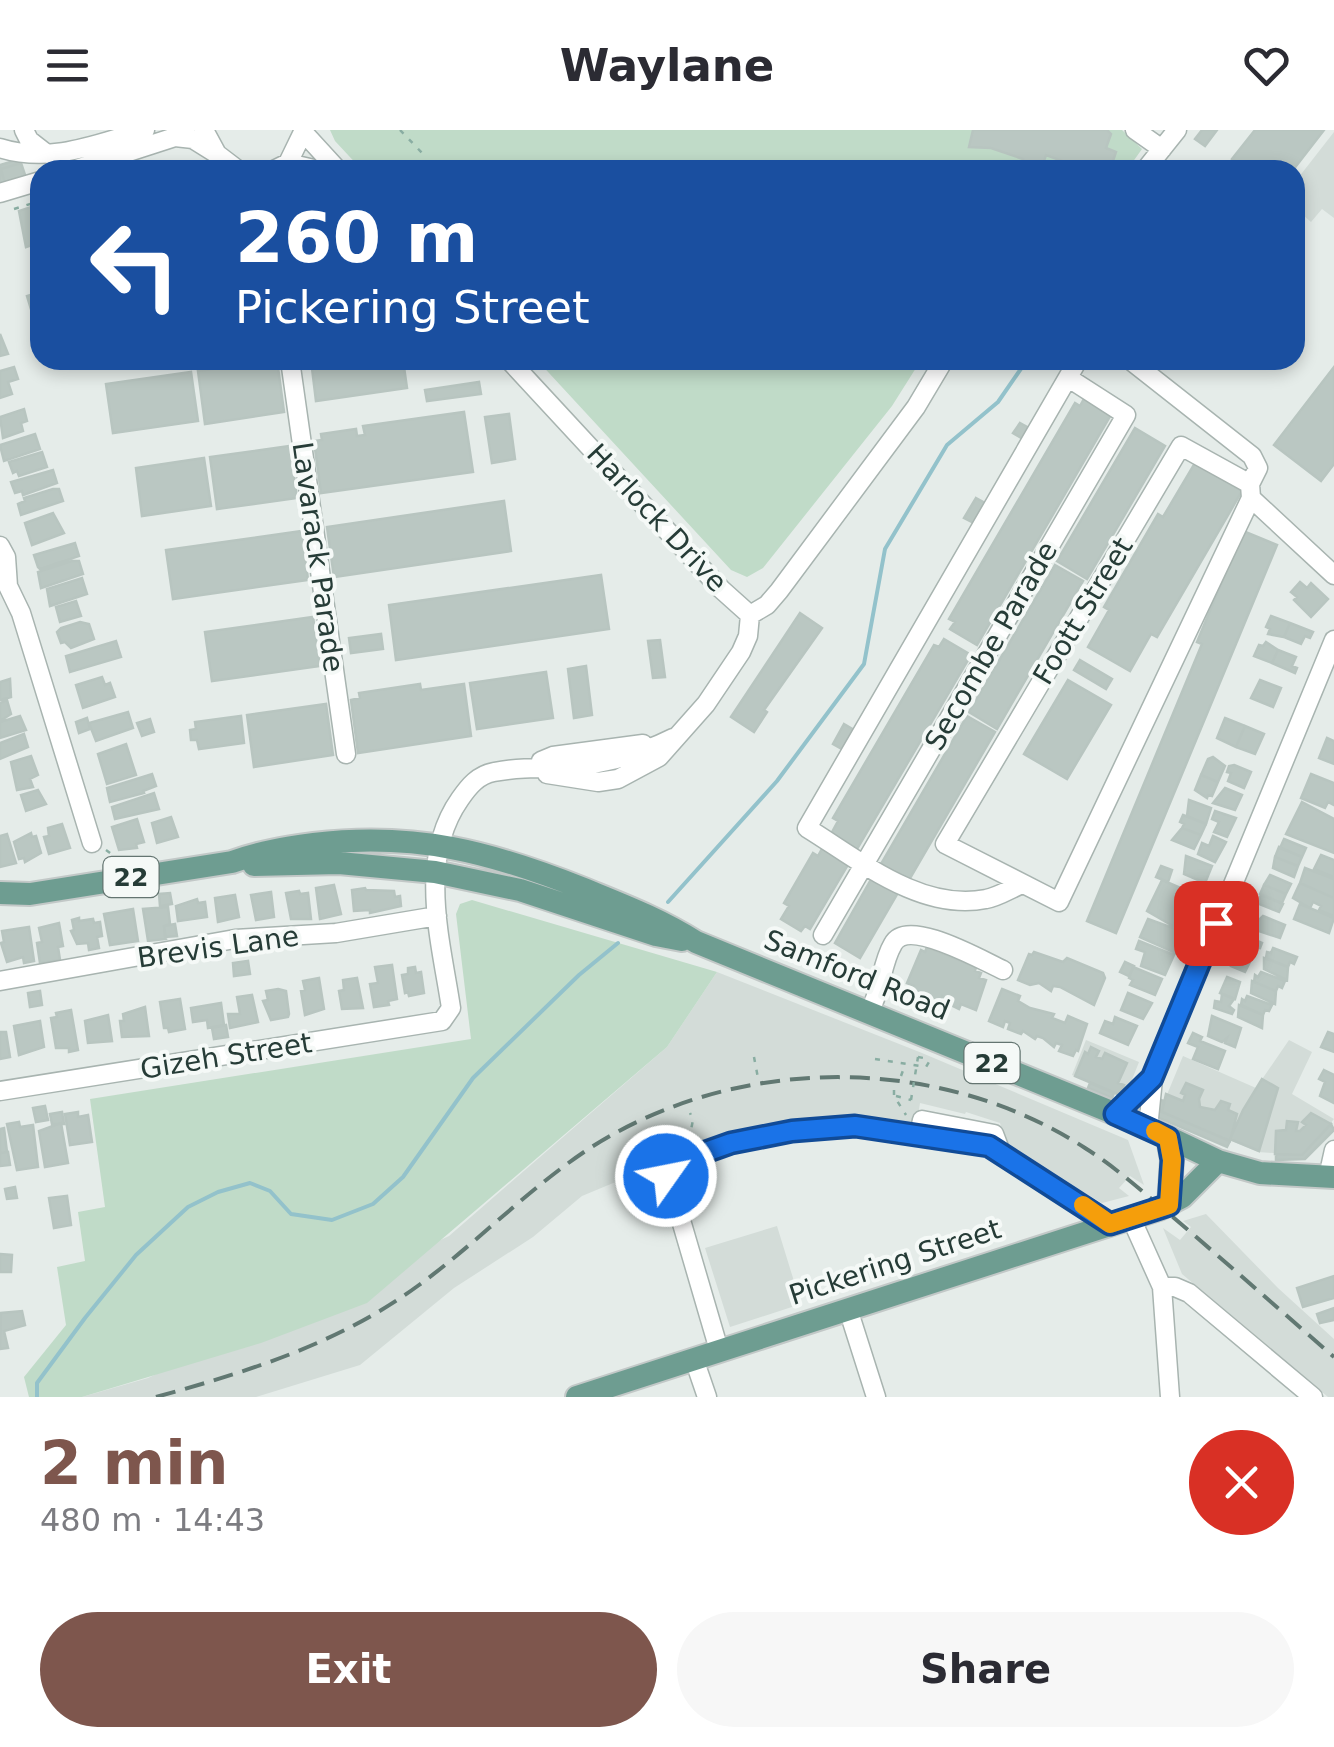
<!DOCTYPE html>
<html lang="en">
<head>
<meta charset="utf-8">
<style>
	:root { --surface:#fff; --page:#f7f7f7; --text:#2b2b33; --muted:#7c7c81; --accent:#7e564d }
	body { margin:0; font-family:"DejaVu Sans",sans-serif; background:var(--page); color:var(--text); height:100vh; display:flex; flex-direction:column; font-size:38px; white-space:nowrap }
	* { box-sizing:border-box; margin:0 }
	p { font-size:32px; color:var(--muted) }
	.icon { flex:none; width:55px; height:55px; fill:none; stroke:currentColor; stroke-width:2; stroke-linecap:round; stroke-linejoin:round }
	.map { position:relative; height:1267px; overflow:hidden }
	.details { display:flex; flex-direction:column; background:var(--surface); flex:1 }
	.details>* { flex:none }
	.hud { position:absolute; left:30px; top:30px; width:1275px; height:210px; border-radius:30px; box-shadow:0 5px 15px #0003; background:#1a4fa0; color:#fff; overflow:hidden }
	.pin { position:absolute; display:grid; place-items:center; width:85px; height:85px; color:#fff; margin:-42px; border-radius:20px; box-shadow:0 5px 15px #0006 }
	.me { position:absolute; width:110px; margin:-55px; rotate:57deg; stroke-linejoin:round; filter:drop-shadow(0 0 8px #0008) }
	.turn { display:flex; align-items:center; gap:35px; height:210px; padding:0 40px; font-size:45px }
	.turn .icon { width:130px; height:130px; stroke-width:2.5 }
	.turn b { display:block; font-size:70px; line-height:85px }
	.round { display:grid; place-items:center; flex:none; width:105px; height:105px; border-radius:52px; background:var(--page) }
	.headline { display:flex; align-items:center; justify-content:space-between; height:170px; padding:0 40px }
	h1 { font-size:60px; font-weight:700; line-height:75px; color:var(--accent) }
	.cta { display:flex; gap:20px; margin-top:auto; padding:20px 40px }
	.cta a { flex:1; height:115px; border-radius:60px; background:var(--accent); color:#fff; font-size:40px; font-weight:700; line-height:115px; text-align:center }
	.cta a+a { background:var(--page); color:var(--text) }
	header { display:flex; justify-content:space-between; align-items:center; height:130px; padding:0 40px; background:var(--surface); font-size:45px; font-weight:700 }
	.map>svg:first-child { display:block }
</style>
</head>
<body>
<header><svg class="icon" aria-label="menu" viewBox="0 0 24 24"><path d="M4 6h16M4 12h16M4 18h16"/></svg>Waylane<svg class="icon" aria-label="heart" viewBox="0 0 24 24"><path d="M12 20l-8-8c-3-5 5-10 8-4 3-6 11-1 8 4z"/></svg></header>
<div class="map">
<svg width="1334" height="1267" viewBox="0 0 1334 1267">
	<rect width="100%" height="100%" fill="#e5ece9"/>
	<path fill="#d3dcd8" d="M1334,2V88L1322,79L1311,92L1295,78V52Z
		M717,842L922,923L1128,1010L1144,1055L1130,1046L1119,1058L1129,1066L1102,1073L1008,1018L1000,993L966,982L965,984L920,973L916,998L837,987L746,998L680,1016L640,1035L642,1041L582,1066L533,1107L454,1158L360,1235L256,1267H82L148,1248L449,1106L667,917Z
		M1086,910L1139,932L1129,957L1117,964L1072,945Z
		M1289,910L1312,922L1292,964L1334,989L1302,1025L1258,1022L1162,982L1161,979L1183,926L1256,958Z
		M1206,1084L1278,1158L1334,1209V1267H1328L1182,1144L1163,1098L1180,1110L1191,1097L1183,1091Z
		M777,1096L801,1174L730,1197L705,1118Z"/>
	<path fill="#c0dbc8" d="M330,0H1122L1142,19L1127,40H362L335,11Z
		M537,230H921L892,276L763,438L747,447L731,440Z
		M472,770L717,842L667,917L367,1173L261,1213L82,1267H29L24,1247L66,1195L57,1137L85,1131L78,1082L105,1077L90,969L471,909L456,784L460,774Z"/>
	<g fill="none" stroke-linecap="round" stroke-linejoin="round">
		<path stroke="#93c2cb" stroke-width="4" d="M668,772L777,651L864,534L885,419L947,315L998,272L1027,230
			M37,1267V1253L85,1188L136,1125L188,1077L218,1062L250,1053L270,1061L291,1084L332,1090L373,1074L403,1047L473,948L579,845L618,813"/>
	</g>
	<path fill="#bac7c2" stroke="#b8c5c0" stroke-width="2.5" d="M973,0H1107L1111,4L1106,18L1116,22L1110,40H1087L1046,25L1041,40H1019L1023,29L991,18L969,17Z
		M1202,0H1217L1205,16L1195,9Z
		M1255,0H1324L1293,40H1234L1239,34L1232,29Z
		M20,29L21,33L1,39L5,54L0,56V35Z
		M21,33L26,48L5,54L1,39Z
		M40,74V119L37,121L35,114L26,117L19,81Z
		M40,162V199H37L27,166Z
		M0,204L8,224L0,226Z
		M233,230H277L284,282L205,294L198,241L234,236Z
		M311,230H403L407,258L316,271Z
		M14,237L18,249L8,252L12,264L0,268V241Z
		M1334,237V334L1321,351L1274,315Z
		M191,242L198,291L113,303L106,254Z
		M479,252L481,264L427,271L425,260Z
		M1085,267L1112,283L977,515L950,499L955,492L949,489L1075,273L1080,276Z
		M24,279L27,291L21,293L23,301L3,308L0,287Z
		M464,282L473,342L321,363L314,311L322,310L321,304L356,299L357,306L365,305L363,296Z
		M509,284L515,329L492,333L485,287Z
		M1020,293L1029,298L1023,309L1013,303Z
		M1135,298L1165,316L1087,449L1057,431Z
		M35,304L40,319L4,331L0,315Z
		M290,316L297,368L217,379L210,327Z
		M42,322L47,337L19,346L17,341L13,343L9,332Z
		M204,328L211,376L142,386L136,338Z
		M1195,333L1242,361L1157,507L1151,504L1130,541L1088,517L1109,480L1104,477L1158,384L1163,387Z
		M53,340L57,353L23,365L22,361L15,363L11,352Z
		M53,359H59L63,371L21,385L18,374L25,371L24,368Z
		M976,368L985,373L974,393L964,388Z
		M504,371L511,421L334,447L327,397Z
		M53,383L64,403L32,415L25,393Z
		M302,401L308,450L173,469L166,420Z
		M1243,401L1277,415L1116,803L1087,791L1202,514L1197,512Z
		M75,413L79,426L40,439L38,437L34,425Z
		M72,431H79L83,444L41,458L38,442Z
		M1055,435L1083,451L997,599L969,582Z
		M601,445L609,499L396,530L389,475Z
		M82,448L87,464L50,476L47,459Z
		M1300,452L1307,458L1311,453L1328,469L1311,487L1294,470L1297,467L1291,462Z
		M76,471L81,486L60,492L56,477Z
		M800,483L822,498L764,580L767,582L754,602L731,587Z
		M1271,486L1290,493L1284,507L1268,504L1270,499L1266,497Z
		M313,487L320,536L212,551L205,502Z
		M80,492L89,494L94,509L71,518L65,512L61,513L57,502L61,498Z
		M1290,493L1313,502L1310,508L1305,506L1301,514L1284,507Z
		M381,504L383,519L351,523L349,508Z
		M944,509L971,525L857,719L831,704L838,691L833,688L934,515L939,517Z
		M660,510L665,547L653,548L648,511Z
		M116,511L121,527L70,542L66,526Z
		M1266,512L1278,520L1272,533L1254,526L1259,515L1263,516Z
		M1278,520L1296,527L1292,536L1297,538L1295,543L1272,533Z
		M1080,530L1112,549L1106,559L1074,540Z
		M586,536L592,585L574,588L568,539Z
		M546,542L553,588L477,599L470,553Z
		M102,547L105,555L110,553L115,567L83,578L76,555Z
		M10,549L11,567L0,570V552Z
		M1068,550L1111,575L1067,649L1024,624Z
		M1260,550L1281,558L1273,577L1251,568Z
		M420,554L421,560L464,554L471,606L358,623L351,570L360,568L359,563Z
		M7,570L11,584L0,591V573Z
		M326,574L333,625L254,637L247,585Z
		M128,582L133,598L96,611L89,593Z
		M20,586L26,600L0,608V592Z
		M241,586L244,613L199,619L197,610H191L190,600L196,599L195,592Z
		M967,586L995,602L909,750L881,734Z
		M87,588L90,599L79,603L76,592Z
		M1225,588L1245,596L1236,617L1217,608Z
		M150,589L154,602L142,606L137,593Z
		M844,594L854,600L842,619L833,614Z
		M1245,596L1264,604L1255,624L1236,617Z
		M24,604L28,617L0,629V613Z
		M1327,608L1334,611V634L1319,628Z
		M126,614L136,645L107,654L98,624Z
		M31,626L38,645L30,649L33,657L17,660L11,632Z
		M1213,627L1225,636L1218,652L1201,645L1208,629Z
		M1234,635L1251,642L1244,658L1228,651L1231,643L1227,642L1229,636Z
		M152,644L156,656L143,661L144,663L110,672L107,658Z
		M1311,644L1334,653V675L1328,672L1325,678L1301,668Z
		M1201,645L1218,652L1212,666L1208,665L1207,668L1195,660Z
		M1225,658L1242,665L1235,680L1213,673Z
		M38,660L46,674L26,681L21,665Z
		M154,663L159,679L115,689L112,677Z
		M1189,670L1211,678L1206,694L1187,686Z
		M1302,672L1334,689V723L1286,704Z
		M1215,681L1236,688L1227,707L1214,702L1219,692L1212,689Z
		M1183,685L1206,694L1201,705L1182,698L1184,694L1180,692Z
		M171,687L178,707L157,713L152,693Z
		M137,689L144,712L136,714L137,718L119,720L112,697Z
		M62,694L70,718L49,724L44,707L49,706L48,698Z
		M1182,698L1201,705L1194,719L1172,710Z
		M31,703L32,707L36,706L41,723L25,732L24,728L19,729L14,712Z
		M7,704L16,733L0,737V706Z
		M1213,706L1226,712L1215,732L1198,724L1202,713L1209,716Z
		M1284,709L1306,718L1302,727L1280,718Z
		M823,717L849,733L810,799L805,796L801,801L781,789L789,776L784,773L813,723L818,726Z
		M1279,717L1302,727L1298,736L1275,727Z
		M1321,725L1334,730V747L1314,739Z
		M1186,726L1212,736L1205,753L1184,744Z
		M1275,727L1298,736L1294,747L1273,738Z
		M1161,736L1172,740L1168,752L1156,747Z
		M1305,738L1334,749V768L1300,753Z
		M1270,745L1291,754L1286,764L1264,755Z
		M873,746L899,761L860,828L835,813Z
		M1162,750L1199,766L1188,797L1175,792L1173,796L1147,781Z
		M1300,753L1334,768V786L1319,780L1321,776L1313,772L1310,778L1293,768Z
		M334,755L341,784L320,789L316,758Z
		M1264,755L1286,764L1282,773L1260,764Z
		M365,758L366,760L394,761L395,767L400,766L401,776L370,783V780L354,781L352,760Z
		M299,761L300,764L308,763L311,789H291L286,763Z
		M271,762L274,787L256,790L251,765Z
		M170,763L172,774L160,776L159,764Z
		M235,765L239,787L218,792L215,768Z
		M1261,765L1283,774L1279,782L1257,773Z
		M197,769L198,773L205,772L207,787L178,791L176,776Z
		M1300,774L1334,788L1329,803L1294,789Z
		M168,777L170,794L164,796L166,809L148,811L143,779Z
		M133,779L138,811L110,815L104,784Z
		M1263,786L1285,795L1280,808L1247,797L1252,787L1259,790Z
		M79,788V791L93,789L94,793L100,792L102,806L97,807L99,818L89,820L88,813L77,814L71,801L74,800L72,790Z
		M1148,789L1184,802L1178,824L1140,807Z
		M59,793L63,816L58,817L60,830L40,833L37,813L42,812L39,798Z
		M175,794L177,806L165,807L164,796Z
		M29,797L34,831L24,833L23,827L7,832L1,813L4,812L2,801Z
		M1244,805L1262,813L1260,818L1253,817L1252,825L1240,821L1245,815L1240,811Z
		M1139,811L1174,825L1165,845L1141,836L1145,822L1136,819Z
		M927,817L976,837L975,841L981,843L979,848L986,850L976,880L961,874L959,879L951,875L952,872L942,866L940,872L912,861L914,856L907,853L921,820L925,822Z
		M1273,818L1297,827L1294,834L1290,832L1288,837L1266,828L1267,822L1271,823Z
		M1238,820L1253,826L1245,842L1231,836Z
		M1034,822L1063,832L1067,828L1103,843L1105,848L1094,875L1060,857L1053,856L1051,861L1039,853L1030,855L1018,850L1029,824L1032,825Z
		M1264,828L1288,837L1287,850L1264,839Z
		M248,831L250,844L234,846L233,833Z
		M1125,832L1134,836L1129,846L1120,842Z
		M392,835L397,869L388,871L389,875L374,877L370,854L378,853L375,837Z
		M415,837L416,843L421,842L424,863L409,866L408,862L405,863L402,845L408,844V838Z
		M1133,837L1162,849L1155,865L1130,855L1133,850L1129,848Z
		M1261,842L1285,851L1282,858L1278,856L1276,861L1254,852L1255,845L1258,847Z
		M1227,847L1240,852L1235,869L1220,863Z
		M319,848L324,879L305,885L301,861L305,860L303,851Z
		M357,848L363,878L342,879L339,861L344,860L343,850Z
		M1252,851L1276,861L1275,874L1251,863Z
		M278,859L286,861L289,884L288,887L271,890L263,871L268,870L266,861Z
		M1002,859L1020,866L1018,871L1030,878L1054,884L1052,888L1065,893L1068,886L1087,894L1078,921L1076,920L1073,926L1059,921L1062,915L1056,913L1054,917L1043,908L1037,906L1035,909L1023,901L1021,904L1008,899L1010,893L1005,891L1003,897L989,891Z
		M40,861L42,875L30,877L28,863Z
		M1128,863L1152,873L1143,889L1121,880Z
		M1222,864L1234,869L1229,876L1234,880L1232,884L1214,878L1215,871L1221,872Z
		M252,865L258,892L230,898L228,884H240L237,867Z
		M1247,866L1272,875L1269,881L1265,880L1263,885L1241,875L1242,869L1245,871Z
		M180,869L185,899L169,902L168,898H164L160,872Z
		M221,873L224,895L208,898L207,890L193,892L191,878Z
		M1239,875L1263,885L1262,898L1238,887Z
		M145,877L149,906L122,907L120,891H124L123,884Z
		M71,880L78,920L69,922V918H56L51,888L57,887L56,883Z
		M108,885L112,911L88,913L85,891Z
		M1212,886L1241,898L1235,917L1225,913L1227,908L1222,912L1208,906Z
		M1115,887L1137,896L1128,915L1100,903L1105,891L1113,894Z
		M40,891L44,917L19,925L14,896Z
		M226,895L228,907L214,909L212,898Z
		M0,902H6L10,927L0,929Z
		M1328,902L1334,904V922L1321,917Z
		M1193,903L1202,907L1200,911L1225,921L1218,939L1193,929L1198,917L1188,913Z
		M1091,917L1099,921L1096,927L1102,929L1105,923L1127,933L1118,953L1124,955L1120,965L1075,946L1085,922L1088,924Z
		M1324,940L1334,945V973L1320,966L1325,952L1319,949Z
		M1262,949L1278,958L1259,1021L1230,1009L1243,980Z
		M1090,953L1114,963L1112,968L1088,958Z
		M1186,953L1203,960L1199,969L1200,977L1215,980L1221,971L1230,974L1228,980L1237,984L1230,1011L1162,982L1166,964L1183,971L1185,965L1181,963Z
		M1158,969L1164,971L1162,982L1230,1011L1227,1017L1157,987Z
		M45,976L48,990L36,992L33,978Z
		M62,982L64,994H52L50,984Z
		M78,982V987L88,985L92,1012L70,1015L65,984Z
		M1311,983L1331,994L1302,1025L1275,1024L1276,1001L1286,1000L1287,991L1298,992L1296,1001H1300L1306,995L1302,992Z
		M19,992L20,997L33,995L38,1037L17,1040L7,994Z
		M61,993L68,1033L45,1037L39,1001Z
		M1331,994L1334,1000L1305,1029L1276,1030V1024L1302,1025Z
		M4,998L7,1022L0,1023V999Z
		M8,1022L10,1035L0,1036V1023Z
		M15,1057L17,1068L7,1069L5,1059Z
		M67,1066L71,1095L54,1098L49,1068Z
		M0,1124L12,1125L11,1142H0Z
		M1334,1146V1168L1303,1177L1297,1158Z
		M1334,1178V1190L1320,1193L1317,1184Z
		M22,1181L25,1195L4,1201L8,1218L0,1219L1,1183Z"/>
	<g fill="none" stroke-linecap="round" stroke-linejoin="round">
		<defs>
			<path id="minor" d="M24,0L29,10L47,24
				M204,0L217,24L238,40
				M1135,0L1162,19
				M304,3L338,40
				M0,18C50,34 97,14 145,0
				M288,33L318,40
				M73,40L175,7L193,9L217,24
				M274,40L288,33L304,0
				M1145,40L1177,0
				M0,63L40,51
				M290,230L346,624
				M509,230L721,459L750,485L767,475L779,461L916,277L944,230
				M1130,230L1252,326L1258,338L1250,354L1251,368L1334,445
				M1250,354L1181,316L945,714L1059,772L1251,368
				M0,416L6,427L8,456L21,483L92,713
				M541,631L553,626L643,614
				M547,644L598,652L618,649L659,627L706,574L741,522L748,506L750,485
				M1022,754C1010,759 998,767 986,769C921,782 859,730 807,698L1078,230
				M823,805L1126,285L1070,249
				M0,851L235,809L336,803L437,786
				M869,882C882,860 881,834 893,814C907,787 981,830 1003,840
				M0,961L442,891L451,878C441,811 417,730 460,669C469,656 478,645 494,642C515,638 534,638 555,638C597,636 635,627 673,608
				M1115,984L1153,948L1334,510
				M1148,998L1153,949
				M919,1005L922,990L994,1004L1000,1020
				M1328,1047L1334,1020
				M1131,1088L1162,1157L1170,1267
				M1162,1157H1175L1189,1163L1313,1267
				M848,1179L876,1267
				M719,1220L666,1039L682,1029L731,1013L792,1001L855,996L989,1016L1110,1094
				M694,1229L707,1267"/>
			<path id="major" d="M254,735L339,733L435,742L520,760L656,805L682,810
				M0,763L30,764L232,732C259,722 285,718 314,714C416,702 491,722 584,759C623,775 660,789 696,812L1138,993L1218,1031L1260,1043L1334,1047
				M1168,1008L1172,1030L1169,1075
				M577,1267L1159,1079L1182,1067L1218,1031"/>
		</defs>
		<use href="#minor" stroke="#a8b4b0" stroke-width="21"/>
		<use href="#major" stroke="#c2c8c7" stroke-width="26"/>
		<path stroke="#89ada2" stroke-width="2.5" stroke-dasharray="5 8" stroke-linecap="butt" d="M400,0L425,26
			M14,79L40,71
			M106,720L120,730
			M754,927L758,948
			M918,927L929,929
			M875,929L926,937L932,927
			M901,946L905,935
			M894,960V966L906,985
			M896,966L911,970
			M689,1010L693,990L690,983"/>
		<use href="#minor" stroke="#fff" stroke-width="18"/>
		<use href="#major" stroke="#6e9d91" stroke-width="22"/>
		<path stroke="#617872" stroke-width="4" stroke-dasharray="20 10" stroke-linecap="butt" d="M156,1267C250,1241 340,1213 419,1155C478,1112 529,1058 590,1018C737,924 938,923 1085,1018C1117,1038 1145,1064 1174,1088C1228,1134 1281,1181 1334,1227"/>
		<path stroke="#89ada2" stroke-width="2.5" stroke-dasharray="5 8" stroke-linecap="butt" d="M911,970L918,927"/>
	</g>
	<g fill="none" stroke-linecap="round" stroke-linejoin="round">
		<defs>
			<path id="route" d="M666,1046V1039L672,1034L731,1013L792,1001L855,996L989,1016L1110,1094L1169,1075L1172,1030L1168,1008L1115,984L1152,948L1216,793"/>
		</defs>
		<use href="#route" stroke="#114b97" stroke-width="25"/>
		<use href="#route" stroke="#1a73e8" stroke-width="18"/>
		<path stroke="#f59e0b" stroke-width="18" d="M1083,1075L1110,1094L1169,1075L1172,1030L1168,1008L1155,1001"/>
	</g>
	<g text-anchor="middle" dominant-baseline="central" stroke-width="8" stroke-linejoin="round" paint-order="stroke">
		<g fill="#f5f9f7" stroke="#647571" stroke-width="2.5">
			<rect x="103.5" y="727" width="55" height="40" rx="8"/>
			<rect x="964.5" y="913" width="55" height="40" rx="8"/>
		</g>
		<g font-size="25" font-weight="bold" fill="#263c37">
			<text x="131" y="747">22</text>
			<text x="992" y="933">22</text>
		</g>
		<g font-size="28" fill="#263c37" stroke="#f5f9f7">
			<text transform="translate(657 388) rotate(47)">Harlock Drive</text>
			<text transform="translate(318 427) rotate(82)">Lavarack Parade</text>
			<text transform="translate(1083 481) rotate(-59)">Foott Street</text>
			<text transform="translate(991 516) rotate(-60)">Secombe Parade</text>
			<text transform="translate(218 817) rotate(-8)">Brevis Lane</text>
			<text transform="translate(857 845) rotate(22)">Samford Road</text>
			<text transform="translate(226 926) rotate(-9)">Gizeh Street</text>
			<text transform="translate(895 1132) rotate(-18)">Pickering Street</text>
		</g>
	</g>
</svg>
<div class="pin" style="left:1216px;top:793px;background:#d93025"><svg class="icon" aria-label="arrive" viewBox="0 0 24 24"><path d="M6 21V4h12l-3 4 3 4H6"/></svg></div>
<svg class="me" style="left:666px;top:1046px" viewBox="-20 -20 40 40"><circle r="17" fill="#1a73e8" stroke="#fff" stroke-width="3"/><path d="M0-11L8 9 0 5-8 9z" fill="#fff"/></svg>
<div class="hud">
<div class="turn"><svg class="icon" aria-label="left" viewBox="0 0 24 24"><path d="M17 20v-9H6M10 6l-5 5 5 5"/></svg><div><b>260 m</b>Pickering Street</div></div>
</div>
</div>
<section class="details">
<div class="headline"><div><h1>2 min</h1><p>480 m · 14:43</p></div><a class="round" style="background:#d93025;color:#fff"><svg class="icon" aria-label="close" viewBox="0 0 24 24"><path d="M6 6l12 12M18 6L6 18"/></svg></a></div>
<div class="cta"><a>Exit</a><a>Share</a></div>
</section>
</body>
</html>
